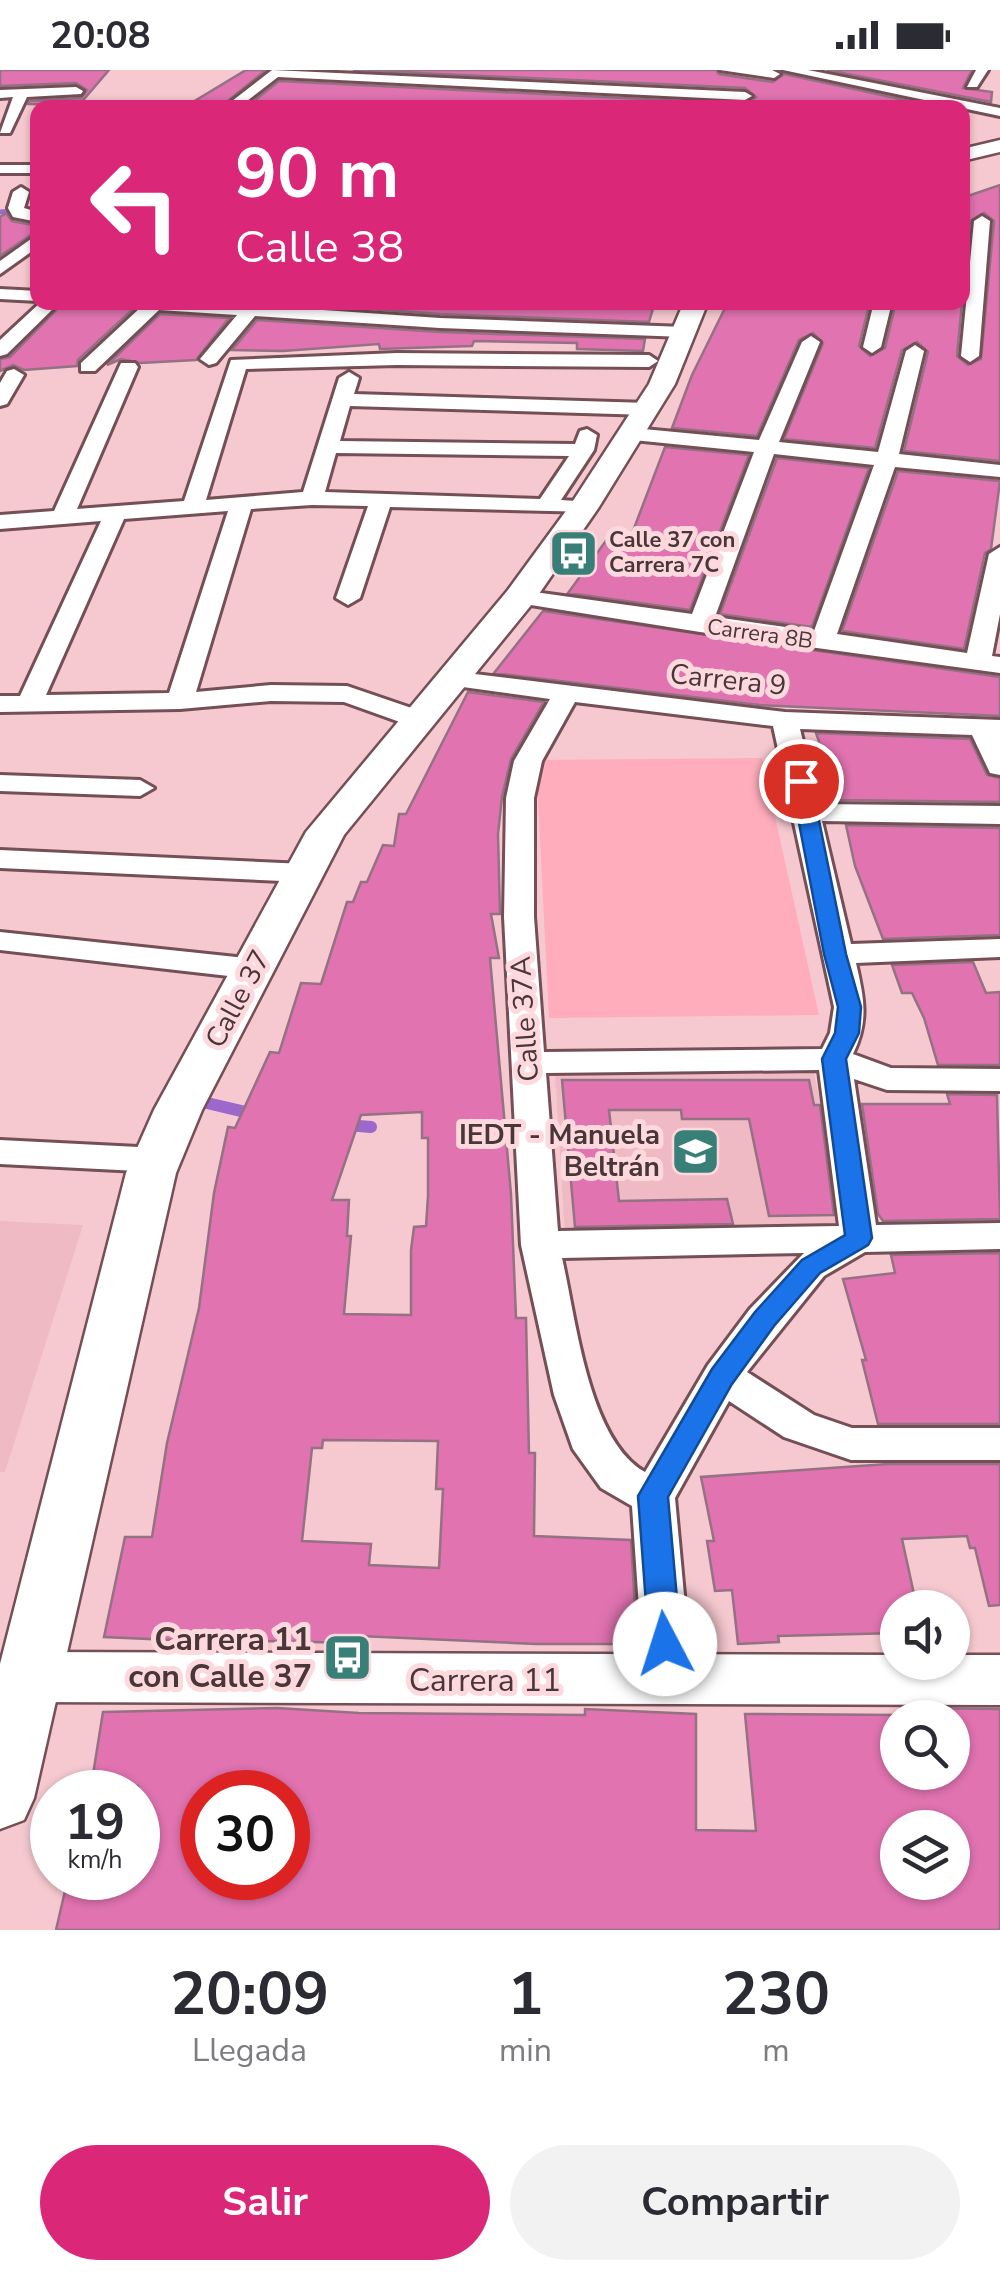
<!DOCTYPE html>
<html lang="es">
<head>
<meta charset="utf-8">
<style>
	:root { --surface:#fff; --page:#f2f2f3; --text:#2b2b33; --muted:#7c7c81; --accent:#db2777 }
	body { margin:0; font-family:"Nunito Sans",sans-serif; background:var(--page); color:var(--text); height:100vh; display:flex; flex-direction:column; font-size:38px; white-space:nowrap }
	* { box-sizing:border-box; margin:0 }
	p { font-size:32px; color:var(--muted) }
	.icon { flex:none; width:55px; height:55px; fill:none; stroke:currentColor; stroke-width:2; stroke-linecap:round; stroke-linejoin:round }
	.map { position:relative; height:1860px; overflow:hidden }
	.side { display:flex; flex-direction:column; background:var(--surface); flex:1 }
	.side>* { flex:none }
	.hud { position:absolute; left:30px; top:30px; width:940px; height:210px; border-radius:20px; box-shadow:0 2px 8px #0004; background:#db2777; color:#fff; overflow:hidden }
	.tools { position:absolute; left:880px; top:1520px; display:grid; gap:20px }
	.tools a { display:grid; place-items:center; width:90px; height:90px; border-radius:50%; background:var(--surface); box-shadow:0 2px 8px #0004; font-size:50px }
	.speed { position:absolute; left:30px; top:1700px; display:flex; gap:20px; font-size:50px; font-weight:700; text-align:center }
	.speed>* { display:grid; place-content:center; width:130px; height:130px; border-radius:50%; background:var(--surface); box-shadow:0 2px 8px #0004; line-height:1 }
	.speed small { font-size:25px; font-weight:400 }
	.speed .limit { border:15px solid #d22; background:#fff; color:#111 }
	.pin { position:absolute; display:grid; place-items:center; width:85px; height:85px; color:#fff; margin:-42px; border:5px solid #fff; border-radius:50%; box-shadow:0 2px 10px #0007 }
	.me { position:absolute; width:110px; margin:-55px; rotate:355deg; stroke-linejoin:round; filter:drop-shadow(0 0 8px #0008) }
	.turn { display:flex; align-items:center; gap:35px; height:210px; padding:0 40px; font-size:45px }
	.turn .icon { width:130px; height:130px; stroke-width:2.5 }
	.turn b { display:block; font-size:70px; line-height:85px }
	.eta { display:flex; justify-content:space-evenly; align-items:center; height:170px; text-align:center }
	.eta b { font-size:60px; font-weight:700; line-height:70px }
	.primary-button { display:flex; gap:20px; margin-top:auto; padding:20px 40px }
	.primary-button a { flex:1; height:115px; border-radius:60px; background:var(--accent); color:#fff; font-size:40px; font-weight:700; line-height:115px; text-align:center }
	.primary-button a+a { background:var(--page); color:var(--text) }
	.status { display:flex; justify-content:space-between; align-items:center; height:70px; padding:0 50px; background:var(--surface); direction:ltr }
	.status svg { height:28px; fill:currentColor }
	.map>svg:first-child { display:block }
</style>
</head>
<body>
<div class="status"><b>20:08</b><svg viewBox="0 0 49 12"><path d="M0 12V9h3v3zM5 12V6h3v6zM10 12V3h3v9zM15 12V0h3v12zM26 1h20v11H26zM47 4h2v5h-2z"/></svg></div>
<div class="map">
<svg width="1000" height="1860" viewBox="0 0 1000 1860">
	<rect width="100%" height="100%" fill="#f6c9d0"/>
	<path fill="#efbac3" d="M555,1003H814L846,1159L565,1165Z
		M0,1151L83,1155L5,1402H0Z"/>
	<path fill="#ffadbc" d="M762,688L819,945L549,948L536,690Z"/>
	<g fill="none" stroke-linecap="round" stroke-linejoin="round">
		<path stroke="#9d68cb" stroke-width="5" d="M0,142L38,139"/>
		<path stroke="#9d68cb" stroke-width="12" d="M207,1033L258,1045
			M346,1055L371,1057"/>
	</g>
	<path fill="#e073b0" stroke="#947183" stroke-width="2.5" fill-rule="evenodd" d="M0,0H109L79,35L28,34L29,31L81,28L87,20L76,13L0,16Z
		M246,0H266L219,38H183Z
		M353,0H716L719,4L773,12L784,4L942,38H245L279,11L745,34L756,27L745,18Z
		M827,0H972L963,18L992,22L991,32Z
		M1000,115V391L904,381L928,282L917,272L902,280L875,378L784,369L823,273L813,263L799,270L757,366L672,358L692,305L728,232H870L859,276L870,286L885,278L896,232H962L957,286L968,295L981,289L994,151L984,143L970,151L962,231V128Z
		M6,143L12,151L38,156V160L0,186V147Z
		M64,232L114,233L132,240L78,290L77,296L24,300L13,295L0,301V289L10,287Z
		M270,232H655L649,252L440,244Z
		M160,244L229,248L196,290L140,293L121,289L107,295Z
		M257,250L440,262L645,269L643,281L577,279V273L474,271L472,276L380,279L379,274L283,281L232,280Z
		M665,377L749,385L690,540L568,523L608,468L628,474Z
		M777,388L869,398L812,557L720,544Z
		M898,401L1000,411L991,479L985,483L964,579L842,561Z
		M543,541L1000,607V646L759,635L494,603Z
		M468,622L544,632L511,689L502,727L498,764L500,844H491L499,888H490L511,1124L516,1248H526L529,1383H535L534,1466L631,1470L637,1574H536L360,1566L359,1573L261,1571V1574L104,1567L125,1467H152L167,1373L199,1238L214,1123L228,1057L235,1058L270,982L279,983L301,913L321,914L347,832H353L361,812H367L383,775L394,776L399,744H406ZM422,1042V1068H428V1126L426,1156L414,1157L411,1180V1245L344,1244L351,1166H347L349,1130H332L361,1045ZM323,1370L438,1371L436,1419H443L439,1498L369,1495L371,1474L302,1471L312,1378H322Z
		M816,663L970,669L987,705L1000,708V732L839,730Z
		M846,755L1000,758V865L883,869L855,796Z
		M973,892L986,923L1000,922V995H938L924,948L912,923H902L892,895Z
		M562,1010H809L814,1035H820L834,1145L769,1146L749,1049H682L681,1040H609L619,1131L727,1129L733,1154L575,1157Z
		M947,1024L997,1025L1000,1149L883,1151L878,1144L862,1034H950Z
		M1000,1183V1354H878L862,1290H866L843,1209L895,1203L891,1185Z
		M888,1394H1000V1535L989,1536L975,1478H970L967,1466L902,1469L917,1538H898V1563L778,1566L779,1572L738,1574L732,1520L715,1521L707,1471H714L701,1407Z
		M277,1638L359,1643L585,1645V1639L696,1644V1760L756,1761L745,1644L902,1645L901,1638L1000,1639V1860H56L68,1808H138V1716L91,1717L103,1642ZM898,1648H952V1702H898ZM202,1722H288V1808H202ZM898,1758H952V1812H898Z"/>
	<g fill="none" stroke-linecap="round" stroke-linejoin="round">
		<defs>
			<path id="minor" d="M272,0L745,22L752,26L745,30L278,7L238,38H223Z
				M720,0H772L780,4L774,8Z
				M783,0H808L1000,38V46Z
				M976,0H988L977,17H967Z
				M76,17L83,21L81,24L27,27L10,63H0L13,27L0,28V20Z
				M0,95H38V103H0Z
				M21,117L29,122L24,138L38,142V152L13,147L8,138L13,122Z
				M982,146L990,151L979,286L970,292L961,286L974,151Z
				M38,164V177L0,204V191Z
				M0,219L38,221V231L0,229Z
				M41,232H60L7,284L0,286V270Z
				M117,232H266L264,236L440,248L685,257L694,262L685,267L440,258L255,246L216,293L209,295L200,289L237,245L159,240L95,301H81V293L140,238Z
				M874,232H892L881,277L872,283L863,277Z
				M811,266L820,272L779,372L878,382L906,281L915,275L924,281L899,384L1000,395V407L895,397L837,564L967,583L989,484L1000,477V544L992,586L1000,587V603L700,562L512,532L508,527L520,520L692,544L754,382L633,370L623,364L633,358L759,370L802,272ZM774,384L874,395L814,561L715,547Z
				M397,283L649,285L658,291L649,297L397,295L246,299L206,430L303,422L339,308L349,302L359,308L354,324L648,333L658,339L648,345L350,336L340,371L575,374L580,361L587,359L597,365L594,380L561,430L592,432L595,437L592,442L390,437L360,528L348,535L336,528L368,436L312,435L251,439L196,622L271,615L347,616L429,644L433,650L429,656H411L344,632L271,631L180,639L0,642V626H20L101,451L0,459V445L54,441L121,293H135L138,297L77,439L184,431L231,290ZM336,383L569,386L540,429L325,422ZM228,441L169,623L46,625L124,449Z
				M14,299L24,305L7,334L0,336V313L7,301Z
				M450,601L785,642L1000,650V705L990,703L972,665L800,659L818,734L1000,736V754L822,751L851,874L1000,869V887L856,893C864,928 869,951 853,984L891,998L1000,999V1021L887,1020L854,1009L876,1155L1000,1153V1179L865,1182L824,1206L747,1302L814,1345L852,1358H1000V1390H851L784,1367L729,1331L675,1428L692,1611L685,1625L668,1631L651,1625L644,1611L632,1436L601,1418L573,1379L554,1325L521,1175L504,847L506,728L514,691L550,629L441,614L437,609ZM575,632L773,656L834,937L830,963L822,979L544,982L534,847V728L542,691ZM819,1000L839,1156L558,1161L546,1003ZM804,1183L750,1239L708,1295L645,1402C588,1370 576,1248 562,1188Z
				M0,705L140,710L154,718L140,726L0,721Z
				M0,780L305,794L316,797L320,803L316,809L305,812L0,798Z
				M0,862L255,889L266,892L271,899L266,906L255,909L0,880Z
				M0,1070L158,1078L171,1082L176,1090L171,1098L158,1102L0,1094Z"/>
			<path id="tertiary" d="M31,1582L898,1585V1592H952V1585H1000V1635L31,1632L11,1625L2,1607L11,1589Z"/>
			<path id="secondary" d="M1000,70V82L962,91V79Z
				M684,232H708L675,314L599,437L532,534L344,765L202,1040L176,1103L34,1728L24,1750L0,1759V1594L126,1103L154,1040L306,762L508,520L571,434L649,314Z"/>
		</defs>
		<use href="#minor" stroke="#744f56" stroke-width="6"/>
		<use href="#tertiary" stroke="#744f56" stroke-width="5"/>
		<use href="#secondary" stroke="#744f56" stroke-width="5"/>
		<use href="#minor" fill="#fff" fill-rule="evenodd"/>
		<use href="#tertiary" fill="#fff" fill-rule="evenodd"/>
		<use href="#secondary" fill="#fff" fill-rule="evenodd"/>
	</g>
	<path fill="#1a73e8" stroke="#114b97" stroke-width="2.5" d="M801,705L811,711L846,884L861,937L859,963L846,989L872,1168L868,1175L820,1203L774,1256L732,1314L668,1427L681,1574L677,1584L665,1588L654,1584L649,1574L638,1426L712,1299L755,1242L802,1190L845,1165L822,989L835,963L838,937L824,884L791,711Z"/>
	<defs>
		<symbol id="bus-square" viewBox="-11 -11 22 22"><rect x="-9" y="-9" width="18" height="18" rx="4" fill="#387f78" stroke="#fdd9de"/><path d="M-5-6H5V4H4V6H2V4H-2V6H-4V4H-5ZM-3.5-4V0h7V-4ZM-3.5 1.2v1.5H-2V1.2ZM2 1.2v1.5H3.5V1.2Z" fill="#fff"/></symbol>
		<symbol id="school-square" viewBox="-11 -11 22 22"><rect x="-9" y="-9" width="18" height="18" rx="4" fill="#387f78" stroke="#fdd9de"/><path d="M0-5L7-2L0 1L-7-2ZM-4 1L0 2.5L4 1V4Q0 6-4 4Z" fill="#fff"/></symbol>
	</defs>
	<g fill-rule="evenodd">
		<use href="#bus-square" x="546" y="456" width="55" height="55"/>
		<use href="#school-square" x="668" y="1054" width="55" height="55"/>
		<use href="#bus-square" x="320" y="1560" width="55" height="55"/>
	</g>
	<g text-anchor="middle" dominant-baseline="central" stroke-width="10" stroke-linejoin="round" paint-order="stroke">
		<g font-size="22" font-weight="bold" fill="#483639" stroke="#fdd9de" text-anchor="start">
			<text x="609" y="470">Calle 37 con<tspan x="609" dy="25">Carrera 7C</tspan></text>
		</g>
		<g font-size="22" fill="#483639" stroke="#fdd9de">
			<text transform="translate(760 564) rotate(8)">Carrera 8B</text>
		</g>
		<g font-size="28" fill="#483639" stroke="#fdd9de">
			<text transform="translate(728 610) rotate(6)">Carrera 9</text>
			<text transform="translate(238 929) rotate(-62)">Calle 37</text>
			<text transform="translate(525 949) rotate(-94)">Calle 37A</text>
		</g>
		<g font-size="28" font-weight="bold" fill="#483639" stroke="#fdd9de" text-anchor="end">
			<text x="660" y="1065">IEDT - Manuela<tspan x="660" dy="32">Beltrán</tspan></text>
		</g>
		<g font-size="32" font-weight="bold" fill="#483639" stroke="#fdd9de" text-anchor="end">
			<text x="312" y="1569">Carrera 11<tspan x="312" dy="37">con Calle 37</tspan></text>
		</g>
		<g font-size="32" fill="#483639" stroke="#fdd9de">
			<text x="485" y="1610">Carrera 11</text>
		</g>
	</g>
</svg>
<div class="tools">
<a><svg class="icon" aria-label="sound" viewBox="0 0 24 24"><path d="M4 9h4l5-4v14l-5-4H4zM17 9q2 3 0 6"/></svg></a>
<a><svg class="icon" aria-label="search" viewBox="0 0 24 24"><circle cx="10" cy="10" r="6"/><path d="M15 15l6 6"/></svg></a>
<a><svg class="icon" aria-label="layers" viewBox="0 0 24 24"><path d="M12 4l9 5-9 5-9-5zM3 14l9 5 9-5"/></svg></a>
</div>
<div class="speed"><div>19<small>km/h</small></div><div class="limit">30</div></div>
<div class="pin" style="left:801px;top:711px;background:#d93025"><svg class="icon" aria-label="arrive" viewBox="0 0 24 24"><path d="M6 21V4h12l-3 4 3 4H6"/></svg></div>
<svg class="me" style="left:665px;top:1574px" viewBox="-20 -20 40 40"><circle r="19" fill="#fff"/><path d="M0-13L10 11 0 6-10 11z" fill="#1a73e8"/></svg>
<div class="hud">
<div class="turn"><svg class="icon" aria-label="left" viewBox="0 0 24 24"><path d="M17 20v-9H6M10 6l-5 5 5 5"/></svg><div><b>90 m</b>Calle 38</div></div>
</div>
</div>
<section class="side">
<div class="eta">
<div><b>20:09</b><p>Llegada</p></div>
<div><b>1</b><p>min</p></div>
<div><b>230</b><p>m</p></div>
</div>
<div class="primary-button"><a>Salir</a><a>Compartir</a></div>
</section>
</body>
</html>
